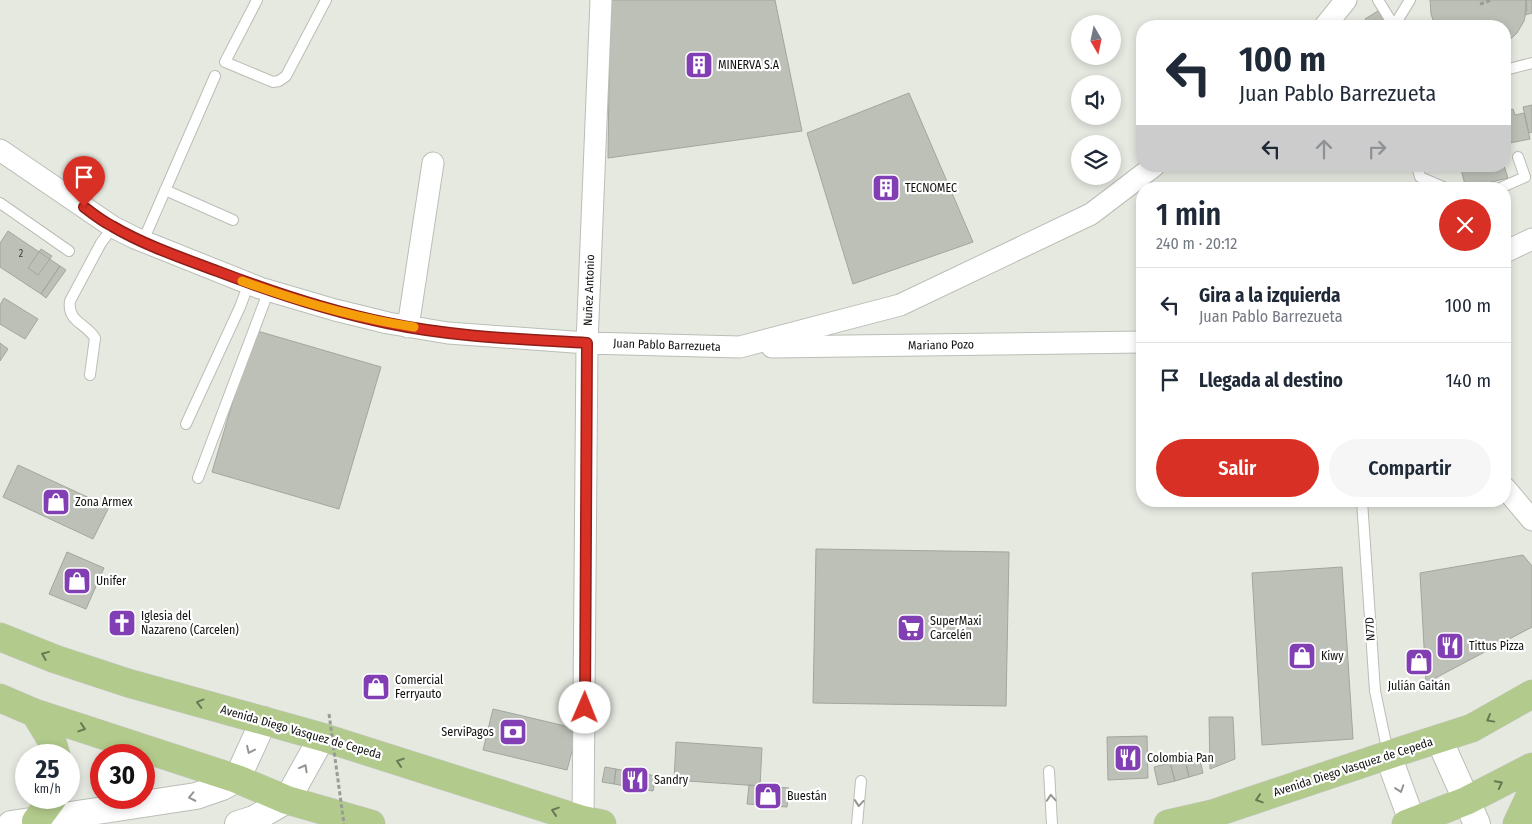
<!DOCTYPE html>
<html lang="es">
<head>
<meta charset="utf-8">
<style>
	:root { --surface:#fff; --page:#f6f6f7; --text:#1f2937; --muted:#747a83; --line:#e0e1e3; --accent:#d93025 }
	body { margin:0; font-family:"Fira Sans Condensed",sans-serif; background:var(--page); color:var(--text); height:100vh; display:flex; flex-direction:column; font-size:19px; white-space:nowrap }
	* { box-sizing:border-box; margin:0 }
	p { font-size:16px; color:var(--muted) }
	.icon { flex:none; width:28px; height:28px; fill:none; stroke:currentColor; stroke-width:2; stroke-linecap:round; stroke-linejoin:round }
	.map { position:relative; flex:1; overflow:hidden }
	.side { position:absolute; left:1136px; top:182px; width:375px; height:325px; display:flex; flex-direction:column; background:var(--surface); border-radius:20px; box-shadow:0 2px 8px #0003 }
	.side>* { flex:none }
	.top-card { position:absolute; left:1136px; top:20px; width:375px; height:152px; border-radius:20px; box-shadow:0 2px 8px #0003; background:#fff; color:var(--text); overflow:hidden }
	.needle { width:32px; rotate:171deg }
	.tools { position:absolute; left:1071px; top:15px; display:grid; gap:10px }
	.tools a { display:grid; place-items:center; width:50px; height:50px; border-radius:50%; background:var(--surface); box-shadow:0 2px 8px #0003; font-size:25px }
	.speed { position:absolute; left:15px; top:744px; display:flex; gap:10px; font-size:25px; font-weight:700; text-align:center }
	.speed>* { display:grid; place-content:center; width:65px; height:65px; border-radius:50%; background:var(--surface); box-shadow:0 2px 8px #0003; line-height:1 }
	.speed small { font-size:12px; font-weight:400 }
	.speed .limit { border:8px solid #d22; background:#fff; color:#111 }
	.pin { position:absolute; display:grid; place-items:center; width:42px; height:42px; color:#fff; margin:-51px -21px; border-radius:50% 50% 50% 0; rotate:-45deg; box-shadow:0 0 5px #0007 }
	.pin .icon { rotate:45deg }
	.me { position:absolute; width:55px; margin:-28px; rotate:1deg; stroke-linejoin:round; filter:drop-shadow(0 0 4px #0008) }
	.turn { display:flex; align-items:center; gap:18px; height:105px; padding:0 20px; font-size:22px }
	.turn .icon { width:65px; height:65px; stroke-width:2.5 }
	.turn b { display:block; font-size:35px; line-height:42px }
	.lanes { display:flex; align-items:center; height:48px; padding:0 20px; background:#0003; justify-content:center; gap:25px; direction:ltr }
	.lanes .off { opacity:.35 }
	.round { display:grid; place-items:center; flex:none; width:52px; height:52px; border-radius:26px; background:var(--page) }
	.head { display:flex; align-items:center; justify-content:space-between; height:85px; padding:0 20px }
	h1 { font-size:30px; font-weight:600; line-height:38px }
	.primary-button { display:flex; gap:10px; margin-top:auto; padding:10px 20px }
	.primary-button a { flex:1; height:58px; border-radius:30px; background:var(--accent); color:#fff; font-size:20px; font-weight:600; line-height:58px; text-align:center }
	.primary-button a+a { background:var(--page); color:var(--text) }
	ul { padding:0; list-style:none }
	li { display:flex; align-items:center; gap:15px; height:75px; padding:0 20px; border-top:1px solid var(--line) }
	li div { flex:1 }
	li b { display:block; font-size:19px }
	li em { font-style:normal }
	.map>svg:first-child { display:block }
</style>
</head>
<body>
<div class="map">
<svg width="1532" height="824" viewBox="0 0 1532 824">
	<rect width="100%" height="100%" fill="#e5e9e0"/>
	<path fill="#bcc0b7" stroke="#a2a69e" d="M610,0H775L802,131L608,158Z
		M1430,0H1526L1527,8L1524,21L1517,33L1505,44V26H1435L1431,14Z
		M1526,0H1532V13L1525,15Z
		M1378,11L1384,21L1375,26H1370L1365,19Z
		M909,93L973,242L853,284L807,133Z
		M1532,105V132L1529,133L1523,107Z
		M1513,109L1515,115L1524,113L1530,139L1505,144V111Z
		M1460,166H1504L1508,178L1466,188Z
		M8,231L60,266L41,294L0,267V243Z
		M41,249L52,256L38,275L28,268Z
		M60,266L66,270L46,298L41,294Z
		M4,298L38,319L25,339L0,324V305Z
		M254,330L381,367L339,509L212,472Z
		M0,343L8,349L0,361Z
		M18,465L109,507L93,539L3,497Z
		M816,549L1009,552L1006,706L813,703Z
		M67,552L104,568L86,609L49,594Z
		M1523,555L1532,566V627L1426,683L1420,573Z
		M1342,567L1353,739L1262,745L1252,573Z
		M493,709L578,729L567,770L483,750Z
		M1209,717H1233L1235,759L1210,769Z
		M1147,736L1148,778L1108,780L1107,737Z
		M676,742L762,748L760,786L674,780Z
		M1199,756L1203,773L1189,777L1185,759Z
		M1185,759L1189,777L1175,781L1170,763Z
		M1170,763L1175,781L1158,785L1154,767Z
		M605,767L616,769L614,784L602,782Z
		M616,769L656,776L653,791L614,784Z
		M749,785L789,788L787,807L747,804Z"/>
	<g fill="none" stroke-linecap="round" stroke-linejoin="round">
		<defs>
			<path id="service" d="M257,0L225,62L273,82L279,81L286,76L326,0
				M1378,0L1394,26
				M1394,26L1410,0
				M1505,70L1532,63
				M1417,166L1420,177L1448,189
				M1498,189L1525,177L1518,157
				M165,190L233,220
				M0,203L69,251
				M143,241L215,76
				M90,375L95,338C86,323 67,322 70,301L101,243L113,227
				M186,424L240,307L249,283
				M198,478L269,290
				M1362,501L1375,691L1388,753
				M1049,771L1052,824
				M857,824L861,781"/>
			<path id="minor" d="M1325,26L1346,0
				M0,150L113,227L135,238L260,288L335,310L388,323L448,333L587,343L740,347L900,305L1091,214L1154,166
				M1505,252L1532,239
				M408,327L433,163
				M772,347L1142,342
				M1505,488L1532,520
				M583,820L587,343L601,0"/>
			<path id="tertiary" d="M1439,739L1477,824
				M1388,755L1413,824
				M11,824L196,796L222,787L237,779L264,720
				M238,824L254,819L287,800L322,737"/>
			<path id="primary" d="M0,637L55,659L128,683L322,737L583,820L602,824
				M0,698L35,713L237,779L287,800L371,824
				M35,713L52,741L56,755
				M36,821L53,798
				M1168,824L1212,814L1388,755L1472,728L1532,694
				M1406,824L1466,801L1532,767
				M1517,824L1532,792"/>
		</defs>
		<use href="#service" stroke="#babeb6" stroke-width="12"/>
		<use href="#minor" stroke="#babeb6" stroke-width="23"/>
		<use href="#tertiary" stroke="#babeb6" stroke-width="28"/>
		<use href="#primary" stroke="#c6c6c6" stroke-width="29"/>
		<path stroke="#999c95" stroke-width="3" stroke-dasharray="4 2.5" stroke-linecap="butt" d="M1480,4L1492,0"/>
		<use href="#service" stroke="#fff" stroke-width="10"/>
		<use href="#minor" stroke="#fff" stroke-width="21"/>
		<use href="#tertiary" stroke="#fff" stroke-width="26"/>
		<use href="#primary" stroke="#b2ca8c" stroke-width="28"/>
		<path stroke="#999c95" stroke-width="3" stroke-dasharray="4 2.5" stroke-linecap="butt" d="M329,714L344,824"/>
	</g>
	<defs><path id="oneway-chevron" d="M-2-3.5L2.5 0L-2 3.5" fill="none" stroke-width="1.6" stroke-linecap="round" stroke-linejoin="round" transform="scale(1.25)"/></defs>
	<g stroke="#6a7854">
		<use href="#oneway-chevron" transform="translate(45 655) rotate(-158)"/>
		<use href="#oneway-chevron" transform="translate(200 703) rotate(-165)"/>
		<use href="#oneway-chevron" transform="translate(1490 719) rotate(151)"/>
		<use href="#oneway-chevron" transform="translate(82 728) rotate(18)"/>
		<use href="#oneway-chevron" transform="translate(400 762) rotate(-162)"/>
		<use href="#oneway-chevron" transform="translate(1499 784) rotate(-27)"/>
		<use href="#oneway-chevron" transform="translate(1259 799) rotate(162)"/>
		<use href="#oneway-chevron" transform="translate(555 811) rotate(-162)"/>
	</g>
	<g stroke="#949593">
		<use href="#oneway-chevron" transform="translate(250 750) rotate(115)"/>
		<use href="#oneway-chevron" transform="translate(304 768) rotate(-61)"/>
		<use href="#oneway-chevron" transform="translate(1400 789) rotate(71)"/>
		<use href="#oneway-chevron" transform="translate(192 797) rotate(168)"/>
		<use href="#oneway-chevron" transform="translate(1051 798) rotate(-94)"/>
		<use href="#oneway-chevron" transform="translate(859 803) rotate(95)"/>
	</g>
	<g fill="none" stroke-linecap="round" stroke-linejoin="round">
		<defs>
			<path id="route" d="M84,207C93,214 102,221 112,226C144,245 182,258 217,271C272,292 329,311 387,323C453,337 521,339 587,343L585,708"/>
		</defs>
		<use href="#route" stroke="#8d1f18" stroke-width="12"/>
		<use href="#route" stroke="#d93025" stroke-width="9"/>
		<path stroke="#f59e0b" stroke-width="9" d="M242,281C297,301 355,318 414,327"/>
	</g>
	<defs>
		<symbol id="building-square" viewBox="-11 -11 22 22"><rect x="-9" y="-9" width="18" height="18" rx="4" fill="#823fb3" stroke="#fff"/><path d="M-4-6H4V6H1V3H-1V6H-4ZM-2.5-4.3h1.7v1.8h-1.7ZM.8-4.3h1.7v1.8H.8ZM-2.5-1h1.7V.8h-1.7ZM.8-1h1.7V.8H.8Z" fill="#fff"/></symbol>
		<symbol id="shop-square" viewBox="-11 -11 22 22"><rect x="-9" y="-9" width="18" height="18" rx="4" fill="#823fb3" stroke="#fff"/><path d="M-5-2.5h2.3a2.7 3.5 0 0 1 5.4 0H5L5.5 6h-11ZM-1.5-2.5h3a1.5 2.3 0 0 0-3 0Z" fill="#fff"/></symbol>
		<symbol id="church-square" viewBox="-11 -11 22 22"><rect x="-9" y="-9" width="18" height="18" rx="4" fill="#823fb3" stroke="#fff"/><path d="M-1.2-6h2.4v3.5h3.3v2.4h-3.3V6h-2.4V-.1h-3.3v-2.4h3.3Z" fill="#fff"/></symbol>
		<symbol id="supermarket-square" viewBox="-11 -11 22 22"><rect x="-9" y="-9" width="18" height="18" rx="4" fill="#823fb3" stroke="#fff"/><path d="M-6-5.5h2.5l.6 2H6L4.5 2H-2.5L-4.4-4H-6ZM-1.5 3.2a1.3 1.3 0 1 0 .1 0ZM3 3.2a1.3 1.3 0 1 0 .1 0Z" fill="#fff"/></symbol>
		<symbol id="restaurant-square" viewBox="-11 -11 22 22"><rect x="-9" y="-9" width="18" height="18" rx="4" fill="#823fb3" stroke="#fff"/><path d="M-5-6h1v4h1v-4h1v4h1v-4h1v5L-1.5 .5V6h-2V.5L-5-1ZM5-6V6H3V1.5H1.5Q1.5-4 5-6Z" fill="#fff"/></symbol>
		<symbol id="bank-square" viewBox="-11 -11 22 22"><rect x="-9" y="-9" width="18" height="18" rx="4" fill="#823fb3" stroke="#fff"/><path d="M-6-4H6V4H-6ZM0-2.3a2.3 2.3 0 1 0 0 4.6a2.3 2.3 0 1 0 0-4.6Z" fill="#fff"/></symbol>
	</defs>
	<g fill-rule="evenodd">
		<use href="#building-square" x="683" y="49" width="32" height="32"/>
		<use href="#building-square" x="870" y="172" width="32" height="32"/>
		<use href="#shop-square" x="40" y="486" width="32" height="32"/>
		<use href="#shop-square" x="61" y="565" width="32" height="32"/>
		<use href="#church-square" x="106" y="607" width="32" height="32"/>
		<use href="#supermarket-square" x="895" y="612" width="32" height="32"/>
		<use href="#restaurant-square" x="1434" y="630" width="32" height="32"/>
		<use href="#shop-square" x="1286" y="640" width="32" height="32"/>
		<use href="#shop-square" x="1403" y="646" width="32" height="32"/>
		<use href="#shop-square" x="360" y="671" width="32" height="32"/>
		<use href="#bank-square" x="497" y="716" width="32" height="32"/>
		<use href="#restaurant-square" x="1112" y="742" width="32" height="32"/>
		<use href="#restaurant-square" x="619" y="764" width="32" height="32"/>
		<use href="#shop-square" x="752" y="780" width="32" height="32"/>
	</g>
	<g text-anchor="middle" dominant-baseline="central" stroke-width="4.5" stroke-linejoin="round" paint-order="stroke">
		<g font-size="10" fill="#3c3e3a">
			<text x="21" y="254">2</text>
		</g>
		<g font-size="12" fill="#121310" stroke="#fff" text-anchor="start">
			<text x="718" y="65">MINERVA S.A</text>
			<text x="905" y="188">TECNOMEC</text>
			<text x="75" y="502">Zona Armex</text>
			<text x="96" y="581">Unifer</text>
			<text x="141" y="616">Iglesia del<tspan x="141" dy="14">Nazareno (Carcelen)</tspan></text>
			<text x="930" y="621">SuperMaxi<tspan x="930" dy="14">Carcelén</tspan></text>
			<text x="1469" y="646">Tittus Pizza</text>
			<text x="1321" y="656">Kiwy</text>
			<text x="395" y="680">Comercial<tspan x="395" dy="14">Ferryauto</tspan></text>
			<text x="1419" y="686" text-anchor="middle">Julián Gaitán</text>
			<text x="494" y="732" text-anchor="end">ServiPagos</text>
			<text x="1147" y="758">Colombia Pan</text>
			<text x="654" y="780">Sandry</text>
			<text x="787" y="796">Buestán</text>
		</g>
		<g font-size="12" fill="#121310" stroke="#fff">
			<text transform="translate(589 290) rotate(-88)">Nuñez Antonio</text>
			<text transform="translate(667 345) rotate(2)">Juan Pablo Barrezueta</text>
			<text transform="translate(941 345) rotate(-1)">Mariano Pozo</text>
			<text transform="translate(1370 629) rotate(-94)">N77D</text>
			<text transform="translate(301 732) rotate(16)">Avenida Diego Vasquez de Cepeda</text>
			<text transform="translate(1353 767) rotate(-18)">Avenida Diego Vasquez de Cepeda</text>
		</g>
	</g>
</svg>
<div class="tools">
<a><svg class="needle" viewBox="-14 -14 28 28"><path d="M0-13l5 13h-10z" fill="#e53935"/><path d="M0 13l5-13h-10z" fill="#747a83"/></svg></a>
<a><svg class="icon" aria-label="sound" viewBox="0 0 24 24"><path d="M4 9h4l5-4v14l-5-4H4zM17 9q2 3 0 6"/></svg></a>
<a><svg class="icon" aria-label="layers" viewBox="0 0 24 24"><path d="M12 4l9 5-9 5-9-5zM3 14l9 5 9-5"/></svg></a>
</div>
<div class="speed"><div>25<small>km/h</small></div><div class="limit">30</div></div>
<div class="pin" style="left:84px;top:207px;background:#d93025"><svg class="icon" aria-label="arrive" viewBox="0 0 24 24"><path d="M6 21V4h12l-3 4 3 4H6"/></svg></div>
<svg class="me" style="left:585px;top:708px" viewBox="-20 -20 40 40"><circle r="19" fill="#fff"/><path d="M0-13L10 11 0 6-10 11z" fill="#d93025"/></svg>
<div class="top-card">
<div class="turn"><svg class="icon" aria-label="left" viewBox="0 0 24 24"><path d="M17 20v-9H6M10 6l-5 5 5 5"/></svg><div><b>100 m</b>Juan Pablo Barrezueta</div></div>
<div class="lanes"><svg class="icon" aria-label="left" viewBox="0 0 24 24"><path d="M17 20v-9H6M10 6l-5 5 5 5"/></svg><svg class="icon off" aria-label="ahead" viewBox="0 0 24 24"><path d="M12 20V5M6 11l6-6 6 6"/></svg><svg class="icon off" aria-label="right" viewBox="0 0 24 24"><path d="M7 20v-9h11M14 6l5 5-5 5"/></svg></div>
</div>
<section class="side">
<div class="head"><div><h1>1 min</h1><p>240 m · 20:12</p></div><a class="round" style="background:#d93025;color:#fff"><svg class="icon" aria-label="close" viewBox="0 0 24 24"><path d="M6 6l12 12M18 6L6 18"/></svg></a></div>
<ul>
<li><svg class="icon" aria-label="left" viewBox="0 0 24 24"><path d="M17 20v-9H6M10 6l-5 5 5 5"/></svg><div><b>Gira a la izquierda</b><p>Juan Pablo Barrezueta</p></div><em>100 m</em></li>
<li><svg class="icon" aria-label="arrive" viewBox="0 0 24 24"><path d="M6 21V4h12l-3 4 3 4H6"/></svg><div><b>Llegada al destino</b></div><em>140 m</em></li>
</ul>
<div class="primary-button"><a>Salir</a><a>Compartir</a></div>
</section>
</div>
</body>
</html>
